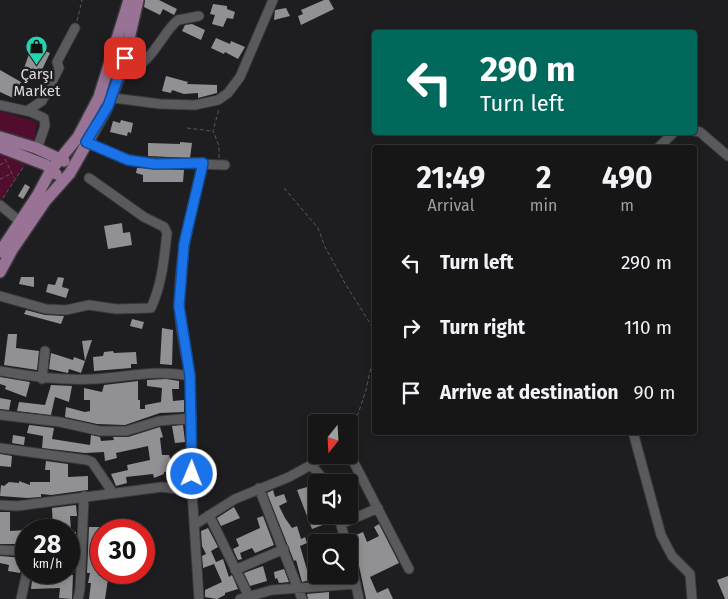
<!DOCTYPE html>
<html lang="en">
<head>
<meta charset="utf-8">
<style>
	:root { --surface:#161617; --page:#1f1f20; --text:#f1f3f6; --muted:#9e9fa1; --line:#353536 }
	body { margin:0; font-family:"Fira Sans",sans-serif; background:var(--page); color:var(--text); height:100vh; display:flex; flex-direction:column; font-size:19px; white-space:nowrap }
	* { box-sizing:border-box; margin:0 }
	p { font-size:16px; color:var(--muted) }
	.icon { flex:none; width:28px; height:28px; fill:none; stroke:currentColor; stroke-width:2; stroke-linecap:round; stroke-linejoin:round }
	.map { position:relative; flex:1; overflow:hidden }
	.drawer { position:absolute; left:372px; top:145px; width:325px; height:290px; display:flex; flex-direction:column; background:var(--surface); border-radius:5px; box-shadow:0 2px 8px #0003,0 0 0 1px var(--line) }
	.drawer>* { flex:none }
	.top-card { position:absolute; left:372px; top:30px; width:325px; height:105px; border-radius:5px; box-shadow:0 2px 8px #0003,0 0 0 1px var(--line); background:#00695c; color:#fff; overflow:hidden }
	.needle { width:32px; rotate:198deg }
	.fabs { position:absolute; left:308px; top:414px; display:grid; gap:10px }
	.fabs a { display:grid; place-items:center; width:50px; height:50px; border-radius:5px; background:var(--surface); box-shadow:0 2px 8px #0003,0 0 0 1px var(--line); font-size:25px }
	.speed { position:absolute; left:15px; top:519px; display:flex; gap:10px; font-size:25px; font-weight:700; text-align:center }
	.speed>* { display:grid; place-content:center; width:65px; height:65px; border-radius:50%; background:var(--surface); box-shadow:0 2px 8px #0003,0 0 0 1px var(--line); line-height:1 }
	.speed small { font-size:12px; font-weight:400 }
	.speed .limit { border:8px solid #d22; background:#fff; color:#111 }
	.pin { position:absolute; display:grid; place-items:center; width:42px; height:42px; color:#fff; margin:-21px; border-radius:10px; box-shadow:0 2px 8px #0006 }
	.me { position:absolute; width:55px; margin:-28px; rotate:1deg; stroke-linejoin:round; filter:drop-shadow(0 0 4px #0008) }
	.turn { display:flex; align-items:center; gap:18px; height:105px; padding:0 25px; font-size:22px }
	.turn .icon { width:65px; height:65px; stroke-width:2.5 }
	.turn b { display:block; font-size:35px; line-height:42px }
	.eta { display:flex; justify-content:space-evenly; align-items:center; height:85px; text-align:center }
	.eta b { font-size:30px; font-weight:700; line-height:35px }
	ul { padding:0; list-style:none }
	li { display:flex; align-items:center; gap:15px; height:65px; padding:0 25px }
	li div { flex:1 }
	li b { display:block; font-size:19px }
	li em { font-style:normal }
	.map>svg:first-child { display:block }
</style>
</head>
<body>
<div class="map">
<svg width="728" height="599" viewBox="0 0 728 599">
	<rect width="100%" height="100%" fill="#1e1d1f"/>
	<path fill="#510d2e" d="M0,111L37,122L34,143L0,133Z
		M0,152L27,162L0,202Z"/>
	<path fill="#919194" d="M145,0H159L177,9L174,15L163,9L160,15L144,7Z
		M324,0H329L334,9L301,25L298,16L303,14L301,10Z
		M213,4L227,6V9L235,12L233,19L227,18L223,27L212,24L215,15L210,14Z
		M286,8L290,16L274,20L275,10Z
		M192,24L205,30L201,40L182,31L185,25Z
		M216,38L230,44L231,41L245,47L238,59L225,52L224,54L211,48Z
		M32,46L50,53L39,76L24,68Z
		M0,70L21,82L13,98L0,92Z
		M166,76L188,82L187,84L217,85V93L198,98V93L184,94L172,90L171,93L162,91Z
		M121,120L133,123L131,133L128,132L127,136L110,132L113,121L120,123Z
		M180,142L192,143L190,158L148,156V143L180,144Z
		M137,168L184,170L183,182H143V175L136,173Z
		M25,184L30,187L23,199L18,196Z
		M122,223L123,233L130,232L132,245L108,249L104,226Z
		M21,277H34V287L19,284Z
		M58,277L64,278L62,287L69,289L66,298L46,292L48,284L55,285Z
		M26,310L45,315L64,316L61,324L24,314Z
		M132,319L144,322L142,329L130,326Z
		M162,328L173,330L172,365L160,364Z
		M8,334H17L16,348L39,351L37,370L4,365Z
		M92,340L81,373L69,369L68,373L49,369L51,353L73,360L74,357L85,361L82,341Z
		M113,351L114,353L136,352L137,364H131V368L94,371L93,357L103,356L104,352Z
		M0,377L30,382L26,397L5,389L6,386L0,384Z
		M166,379L179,381V389H172L173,401L184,400V412L160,413L125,425L97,424L65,417L66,407L85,412L90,411V400H84V388L102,392L104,385L138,381V400H140V409H145V405L161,402L162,388L147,386V380Z
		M51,385L72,386L69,402L55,397L51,415L17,411L19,402L45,405Z
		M0,398L11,400L9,410L0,409Z
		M29,425L54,428L52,439L90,445L91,435L100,437L101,441L114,440L113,437H128L160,427L163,437L160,438L162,455H169L174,471L164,472V474L154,478L153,474L126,477L127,483L116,486L111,474L128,470L127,465L150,460L148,446L116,453L117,458L105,461L104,452L85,453L42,448L43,436L27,433Z
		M183,425L185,442L175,443L172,426Z
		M13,435L25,437L24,445L12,443Z
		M0,454L12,456L11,467L0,466Z
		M185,454V470H181L177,455Z
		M46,461L68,464V477L88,476V490L51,495L41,494V497L27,498L0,496L1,485L4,486L9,482L19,483V481L30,485V482H50V470H45Z
		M307,487L309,491L315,489L316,493V515H325L328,523L312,529L297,490Z
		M273,490L275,497L284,494L287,502L279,506L285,518L292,528L297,526L301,539L305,537L307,543L300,546L310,580L302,582L296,560L294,561L267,493Z
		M76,505L77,516H70L71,530H53L52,508Z
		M234,507L240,518L221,526L217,518Z
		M0,512H10V531L26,530V544H0Z
		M263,516L274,545L255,553L252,548L240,553L242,559L238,560L233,549L239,546L236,539L260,528L257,518Z
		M379,524L399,563L370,577L377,593L388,588L393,599H366L358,561L351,545V537L363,532L367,542L379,536L374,527Z
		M89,527H101V572H104V578L108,579L105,599H89L91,583H88L90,573H87Z
		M208,528L218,547L211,551L216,562L223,559L229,577L232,575L238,589L225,593V595L217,599L205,597V590L222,582L214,564L203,568L202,556L206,554L202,546L201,531Z
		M69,532H76V543H69Z
		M0,556L25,558L20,573L8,571L9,565L0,563Z
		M263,566L267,581L250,586L244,573Z
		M284,569L289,582L279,583L277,578L275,579L274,572Z
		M33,572L73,575L72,599L59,598L60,588L31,589Z
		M728,576V599H725L717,580Z
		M329,592V599H308L307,594Z"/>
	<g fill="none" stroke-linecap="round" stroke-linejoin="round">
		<defs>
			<path id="minor" d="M117,68C148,77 159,35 178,20L199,16
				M106,97L160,104L195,105L218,100L228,93L240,77L273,0
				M0,105L31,112L44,118L45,126L37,149
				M27,111L42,101L59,68L57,62L75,28
				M695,131L700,132L728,156
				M86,142L127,160L141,162L225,165
				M658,148L674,132
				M0,205L24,225
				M0,296L46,309L66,310L89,305L116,309L151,308C162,284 164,260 167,233L164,227L144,217L89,178
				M0,371C32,377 62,381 95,379C127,377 157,369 190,376L192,491L199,599
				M190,376C186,353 179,328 179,304C179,255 192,210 203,163
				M42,379L45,351
				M0,415L60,422L100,431H126L159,421L192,418
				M633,432L661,535L672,556L690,574L692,599
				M0,448L87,460L92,462L113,493
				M349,453L409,569
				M311,465L327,455
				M259,488L302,599
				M0,505L17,506L162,487L192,491
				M209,515L250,599
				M338,515L346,542
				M341,524L378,508
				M194,525L235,499L289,477L311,465L326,482
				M69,549H81
				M0,550L26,551
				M349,554L359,599
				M235,570L284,549
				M21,599L27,572
				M78,599L80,589L84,496
				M240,599L272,590L356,584"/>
			<path id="major" d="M0,137L36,148L64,161
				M0,147L46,165L56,174
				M0,252L37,196L51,170L78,137L99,97L129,0
				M0,272L12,250L46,200L70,173L105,111L122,69L138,0"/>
		</defs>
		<use href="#minor" stroke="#3b3a3c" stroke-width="11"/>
		<use href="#major" stroke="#3b3a3c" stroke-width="14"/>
		<path stroke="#585759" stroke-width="1" stroke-dasharray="4 2.5" stroke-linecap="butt" d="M77,21L82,0
			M187,128L212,131
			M219,158V146L213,131L219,109
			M5,159L14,178
			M0,165L5,162
			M0,179L11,174
			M284,188L318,228L325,247L346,285L375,331
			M3,198L24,166
			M349,441L366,390L375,349"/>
		<use href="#minor" stroke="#5a595c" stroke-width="9"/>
		<use href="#major" stroke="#987396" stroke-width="11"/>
	</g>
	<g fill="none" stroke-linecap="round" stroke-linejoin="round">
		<defs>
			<path id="route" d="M125,58L108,106L86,142L128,160L155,164L203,163L184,244L179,306L190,376L192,474"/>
		</defs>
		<use href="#route" stroke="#114b97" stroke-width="12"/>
		<use href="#route" stroke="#1a73e8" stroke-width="9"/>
	</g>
	<defs>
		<symbol id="shop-pin" viewBox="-11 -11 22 30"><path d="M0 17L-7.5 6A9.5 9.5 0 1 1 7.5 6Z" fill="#23d5af" stroke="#1e1d1f"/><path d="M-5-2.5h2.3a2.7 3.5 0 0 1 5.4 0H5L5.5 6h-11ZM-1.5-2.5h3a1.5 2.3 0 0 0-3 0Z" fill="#111"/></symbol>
	</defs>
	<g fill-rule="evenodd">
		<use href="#shop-pin" x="24" y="34" width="25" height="34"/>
	</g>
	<g text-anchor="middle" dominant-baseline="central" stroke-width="5" stroke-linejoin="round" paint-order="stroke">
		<g font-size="15" fill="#dcdbdd" stroke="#1e1d1f">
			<text x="37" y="74">Çarşı<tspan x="37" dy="17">Market</tspan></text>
		</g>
	</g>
</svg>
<div class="fabs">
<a><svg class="needle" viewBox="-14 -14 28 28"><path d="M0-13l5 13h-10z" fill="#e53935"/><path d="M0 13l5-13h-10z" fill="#9e9fa1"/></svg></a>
<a><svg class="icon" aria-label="sound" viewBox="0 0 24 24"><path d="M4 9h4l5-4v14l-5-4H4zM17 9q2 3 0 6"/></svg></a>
<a><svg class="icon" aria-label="search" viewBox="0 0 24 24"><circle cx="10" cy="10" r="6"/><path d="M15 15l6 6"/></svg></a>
</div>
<div class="speed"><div>28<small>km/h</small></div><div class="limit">30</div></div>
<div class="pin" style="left:125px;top:58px;background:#d93025"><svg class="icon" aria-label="arrive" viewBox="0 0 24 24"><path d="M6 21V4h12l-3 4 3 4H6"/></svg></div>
<svg class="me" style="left:192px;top:474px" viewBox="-20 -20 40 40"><circle r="17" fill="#1a73e8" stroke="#fff" stroke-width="3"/><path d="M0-11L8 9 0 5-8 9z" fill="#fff"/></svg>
<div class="top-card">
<div class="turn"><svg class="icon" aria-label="left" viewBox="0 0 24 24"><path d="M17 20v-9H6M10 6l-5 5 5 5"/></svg><div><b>290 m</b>Turn left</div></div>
</div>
<section class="drawer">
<div class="eta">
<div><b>21:49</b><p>Arrival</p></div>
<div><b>2</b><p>min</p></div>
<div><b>490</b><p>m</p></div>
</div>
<ul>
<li><svg class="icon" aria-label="left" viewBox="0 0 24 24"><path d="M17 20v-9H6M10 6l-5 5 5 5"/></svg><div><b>Turn left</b></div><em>290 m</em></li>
<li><svg class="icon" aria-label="right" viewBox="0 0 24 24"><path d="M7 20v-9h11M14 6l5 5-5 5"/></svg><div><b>Turn right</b></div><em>110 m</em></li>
<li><svg class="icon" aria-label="arrive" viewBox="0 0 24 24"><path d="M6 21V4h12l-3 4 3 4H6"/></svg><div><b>Arrive at destination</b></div><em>90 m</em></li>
</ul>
</section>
</div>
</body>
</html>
